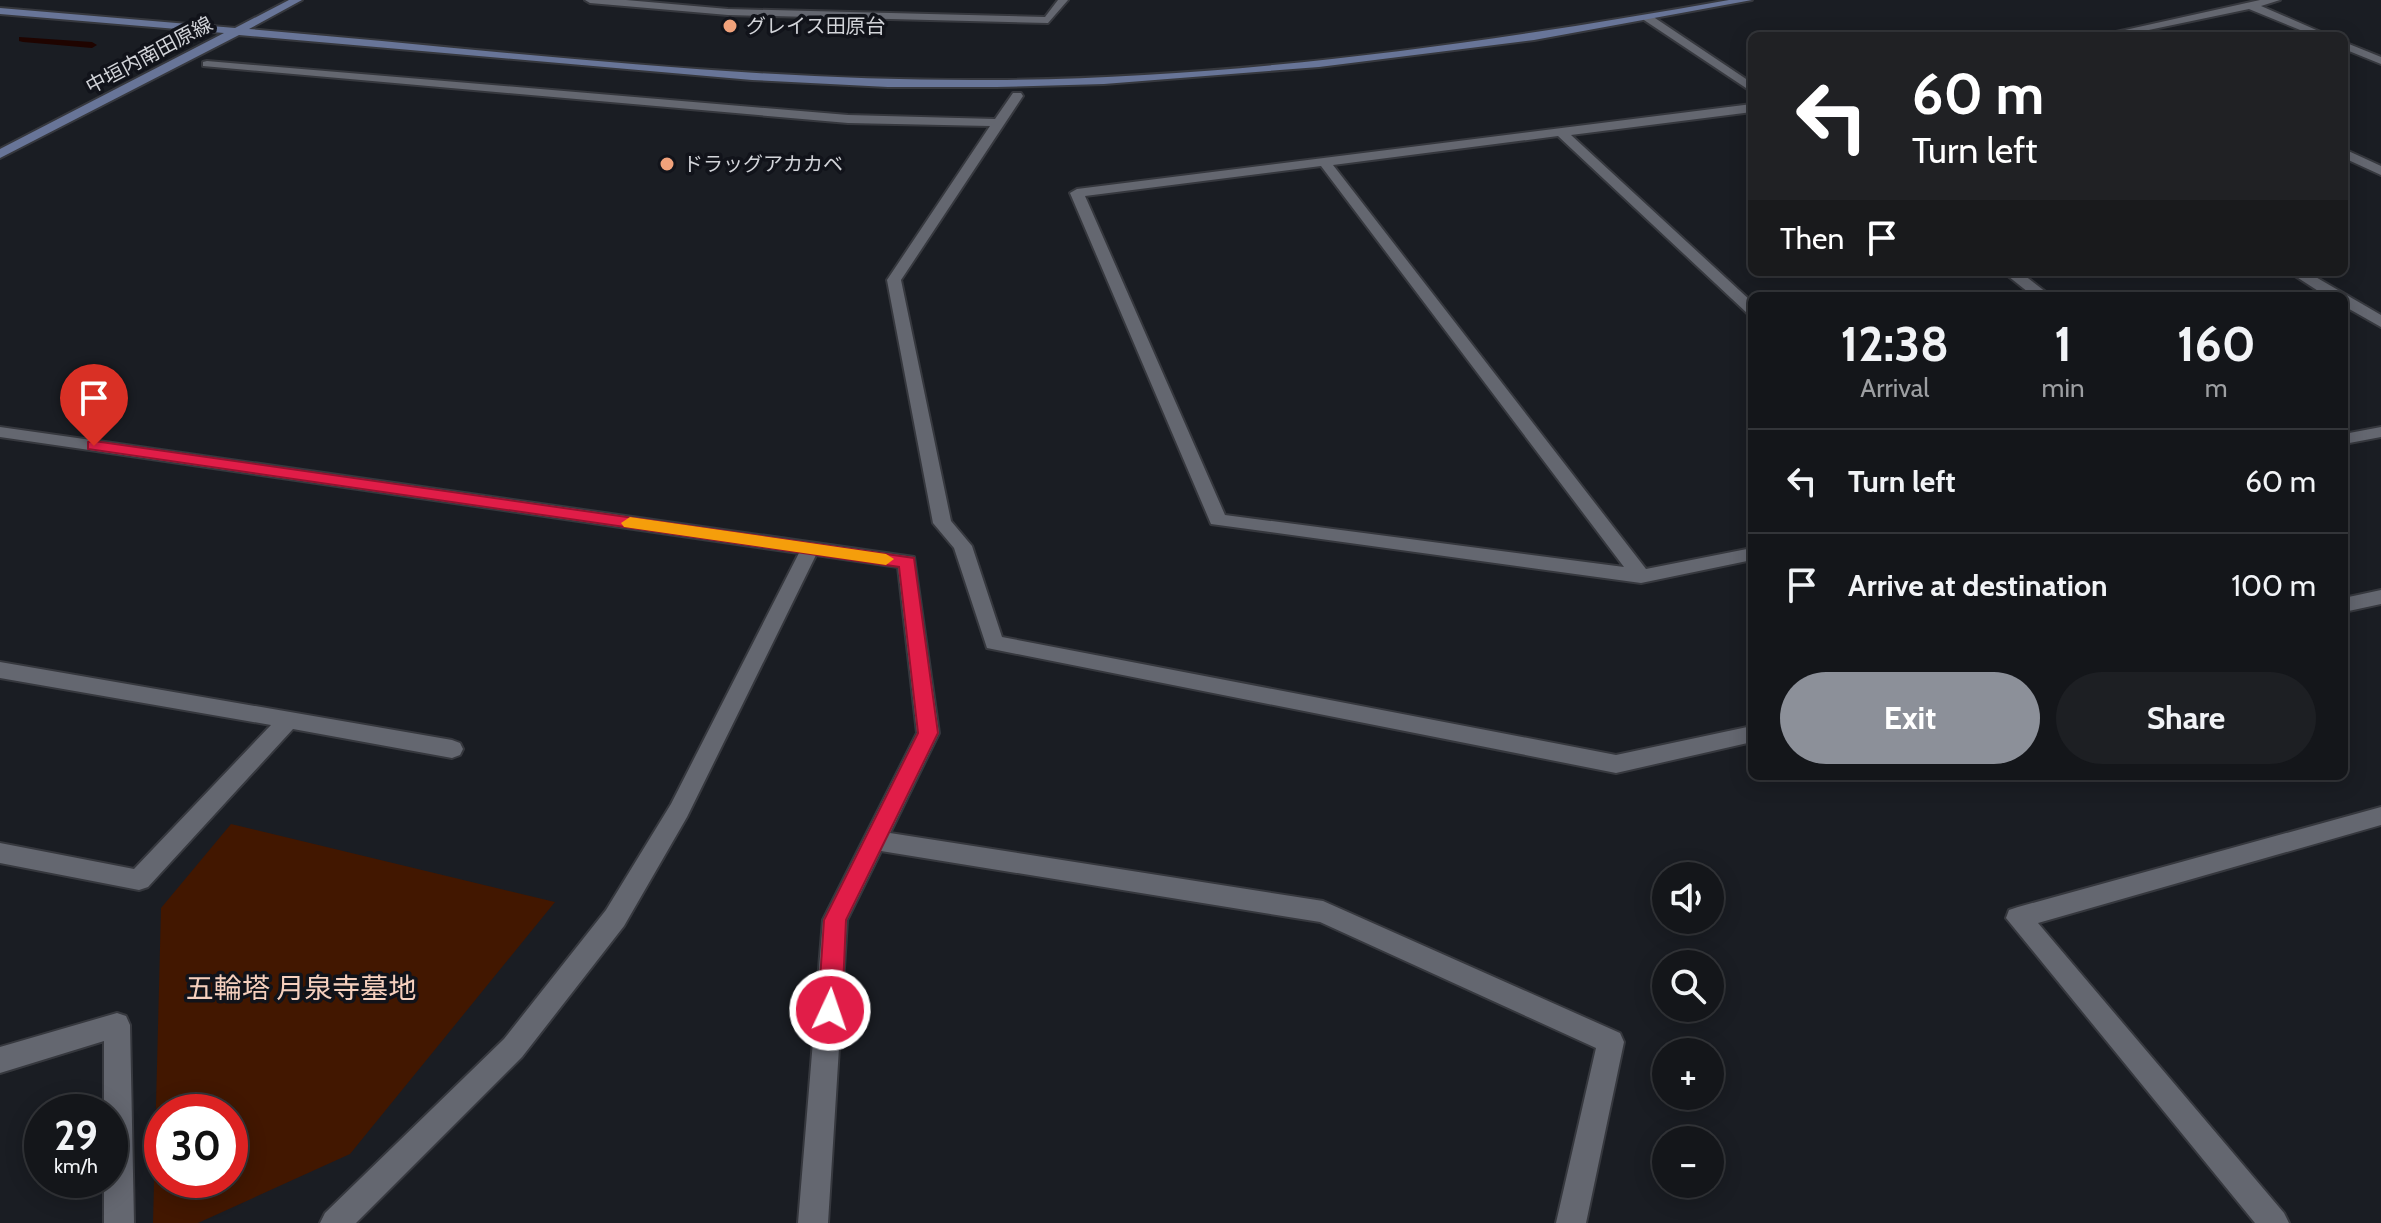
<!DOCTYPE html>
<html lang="en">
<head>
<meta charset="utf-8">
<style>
	:root { --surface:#14161a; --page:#1d1f23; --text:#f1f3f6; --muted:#9d9fa2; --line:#333539; --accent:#8c9099 }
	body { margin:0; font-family:Cabin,"Noto Sans JP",sans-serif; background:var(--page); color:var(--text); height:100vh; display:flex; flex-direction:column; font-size:30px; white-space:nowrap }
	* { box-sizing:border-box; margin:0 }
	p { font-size:26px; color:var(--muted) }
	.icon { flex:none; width:44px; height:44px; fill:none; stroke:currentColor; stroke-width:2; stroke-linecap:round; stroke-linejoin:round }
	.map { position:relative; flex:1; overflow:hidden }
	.panel { position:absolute; left:1748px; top:292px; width:600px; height:488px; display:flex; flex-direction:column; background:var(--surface); border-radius:12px; box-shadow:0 4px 20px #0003,0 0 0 2px var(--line) }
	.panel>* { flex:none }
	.top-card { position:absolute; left:1748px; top:32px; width:600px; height:244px; border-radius:12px; box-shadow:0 4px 20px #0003,0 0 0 2px var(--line); background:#202124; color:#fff; overflow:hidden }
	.buttons { position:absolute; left:1652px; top:862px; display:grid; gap:16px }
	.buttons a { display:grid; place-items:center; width:72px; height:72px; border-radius:50%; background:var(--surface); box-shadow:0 4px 20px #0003,0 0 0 2px var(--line); font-size:40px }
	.speed { position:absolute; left:24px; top:1094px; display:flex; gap:16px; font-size:40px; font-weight:700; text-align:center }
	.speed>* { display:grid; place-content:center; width:104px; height:104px; border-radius:50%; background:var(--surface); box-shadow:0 4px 20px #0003,0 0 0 2px var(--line); line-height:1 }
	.speed small { font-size:20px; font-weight:400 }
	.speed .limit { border:12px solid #d22; background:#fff; color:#111 }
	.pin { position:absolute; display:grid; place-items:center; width:68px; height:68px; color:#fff; margin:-82px -34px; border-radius:50% 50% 50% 0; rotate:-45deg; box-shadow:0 0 8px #0007 }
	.pin .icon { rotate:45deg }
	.me { position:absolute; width:88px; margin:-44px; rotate:3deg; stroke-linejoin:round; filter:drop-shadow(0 0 6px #0008) }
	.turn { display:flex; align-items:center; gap:28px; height:168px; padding:0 32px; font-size:36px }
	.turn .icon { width:104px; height:104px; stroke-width:2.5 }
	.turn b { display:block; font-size:56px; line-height:68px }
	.then { display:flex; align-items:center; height:76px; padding:0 32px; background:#0003; gap:16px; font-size:30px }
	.eta { display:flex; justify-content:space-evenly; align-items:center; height:136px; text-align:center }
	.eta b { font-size:48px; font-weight:700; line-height:56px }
	.button { display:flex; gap:16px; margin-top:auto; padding:16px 32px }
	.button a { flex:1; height:92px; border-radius:48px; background:var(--accent); color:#fff; font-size:32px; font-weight:700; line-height:92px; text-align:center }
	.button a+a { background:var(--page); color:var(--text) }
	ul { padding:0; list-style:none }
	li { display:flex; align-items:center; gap:24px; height:104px; padding:0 32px; border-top:2px solid var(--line) }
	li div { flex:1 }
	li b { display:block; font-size:30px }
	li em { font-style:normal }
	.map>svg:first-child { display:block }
</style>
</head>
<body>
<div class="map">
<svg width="2381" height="1223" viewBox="0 0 2381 1223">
	<rect width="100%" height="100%" fill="#1a1d23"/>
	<path fill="#421700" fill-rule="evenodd" d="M231,824L555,902L350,1154L198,1223H153L161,908ZM162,1112H230V1180H162Z"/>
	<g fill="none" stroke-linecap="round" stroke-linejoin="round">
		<path fill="#1f0400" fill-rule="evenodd" d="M19,37L92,42L97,45L92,48L23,42L19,41Z"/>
		<defs>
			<path id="street" d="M585,0H626L728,9L1045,17L1058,0H1068L1048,23L728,15L590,3Z
				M2260,0H2280L2261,6L2330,36H2315L2249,9L2120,36H2098Z
				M1644,16H1652L1752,83V92L1644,20Z
				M2344,42L2381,57V64L2344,49Z
				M207,61L848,115L995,119L1013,93H1021L1023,96L901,280L951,521L972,546L1002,637L1616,755L1752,726V742L1616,773L987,648L954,548L933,523L887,280L990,126L848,123L203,66V62Z
				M1752,104V112L1571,135L1752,302V315L1747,313L1558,136L1333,165L1646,569L1752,548V560L1641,583L1211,524L1070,193L1077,189ZM1321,166L1624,567L1225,515L1085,196Z
				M2344,149L2381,166V175L2344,158Z
				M2003,272H2020L2051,296H2033Z
				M2289,272H2307L2381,315V327L2344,306V296H2326Z
				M0,427L914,557L939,733L890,833L1323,901L1620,1033L1624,1042L1586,1223H1556L1596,1048L1320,922L881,851L847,920L828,1223H798L823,920L917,733L898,567L816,555L687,817L624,926L522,1057L356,1223H320L325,1213L504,1039L606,910L671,804L799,553L0,437Z
				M2381,427V437L2344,444V434Z
				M2381,590V604L2344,612V598Z
				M0,662L452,740L460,743L463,749L460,755L452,758L293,729L148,887L139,890L0,863V843L134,869L271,725L0,678Z
				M2381,807V825L2038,923L2284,1213L2289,1223H2255L2006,918L2009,910L2018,907Z
				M117,1013L126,1016L130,1025L134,1223H104V1180H110V1112H104V1041L0,1073V1047Z"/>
			<path id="secondary" d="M289,0H302L249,29C497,50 746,82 995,80C1242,78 1487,43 1729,0H1752L1534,40L1319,67L1104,84L996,87H888L752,80L239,35L0,158V149L224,33L0,14V8L235,28Z"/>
		</defs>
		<use href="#street" stroke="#36383e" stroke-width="4"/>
		<use href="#secondary" stroke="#36383e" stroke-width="4"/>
		<use href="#street" fill="#646770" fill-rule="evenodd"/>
		<use href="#secondary" fill="#687598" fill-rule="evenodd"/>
	</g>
	<path fill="#e11d48" stroke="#92132f" stroke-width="2" d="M94,441L914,558L938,733L846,920L842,1010L838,1018L830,1021L821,1018L818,1010L824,920L918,733L899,567L88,449V442Z"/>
	<path fill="#f59e0b" d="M630,517L886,554L894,559L886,565L624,527L621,523Z"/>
	<g fill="#f1a27b" stroke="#11131a" stroke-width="3">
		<circle cx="730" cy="26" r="8"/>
		<circle cx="667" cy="164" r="8"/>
	</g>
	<g text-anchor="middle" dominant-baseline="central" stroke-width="7" stroke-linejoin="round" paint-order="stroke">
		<g font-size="20" fill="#d2d4d9" stroke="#11131a" text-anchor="start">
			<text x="746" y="26">グレイス田原台</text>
			<text x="683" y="164">ドラッグアカカベ</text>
		</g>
		<g font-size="20" fill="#d2d4d9" stroke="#11131a">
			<text transform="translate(149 55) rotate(-28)">中垣内南田原線</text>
		</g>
		<g font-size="28" fill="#f6d0be" stroke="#11131a">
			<text x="301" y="988">五輪塔 月泉寺墓地</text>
		</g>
	</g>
</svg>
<div class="buttons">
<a><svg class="icon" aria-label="sound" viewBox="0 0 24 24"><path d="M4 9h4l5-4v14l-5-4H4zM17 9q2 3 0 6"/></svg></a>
<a><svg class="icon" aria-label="search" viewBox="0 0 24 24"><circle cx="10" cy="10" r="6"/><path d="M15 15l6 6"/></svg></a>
<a>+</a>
<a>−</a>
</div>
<div class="speed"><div>29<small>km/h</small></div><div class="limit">30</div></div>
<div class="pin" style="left:94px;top:446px;background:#d93025"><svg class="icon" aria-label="arrive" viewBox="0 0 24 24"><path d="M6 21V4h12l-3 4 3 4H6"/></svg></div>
<svg class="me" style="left:830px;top:1010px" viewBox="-20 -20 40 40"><circle r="17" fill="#e11d48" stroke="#fff" stroke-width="3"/><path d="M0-11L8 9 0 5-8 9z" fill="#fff"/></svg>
<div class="top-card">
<div class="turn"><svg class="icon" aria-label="left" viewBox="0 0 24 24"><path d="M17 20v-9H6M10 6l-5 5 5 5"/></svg><div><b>60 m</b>Turn left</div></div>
<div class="then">Then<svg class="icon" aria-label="arrive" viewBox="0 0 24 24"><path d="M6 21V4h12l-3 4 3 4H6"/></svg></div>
</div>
<section class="panel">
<div class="eta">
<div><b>12:38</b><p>Arrival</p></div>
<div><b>1</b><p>min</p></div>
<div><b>160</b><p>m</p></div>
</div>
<ul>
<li><svg class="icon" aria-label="left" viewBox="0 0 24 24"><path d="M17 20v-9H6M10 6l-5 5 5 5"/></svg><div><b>Turn left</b></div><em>60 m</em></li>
<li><svg class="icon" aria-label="arrive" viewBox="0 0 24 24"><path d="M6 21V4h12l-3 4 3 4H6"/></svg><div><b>Arrive at destination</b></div><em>100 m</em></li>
</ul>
<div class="button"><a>Exit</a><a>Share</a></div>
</section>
</div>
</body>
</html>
